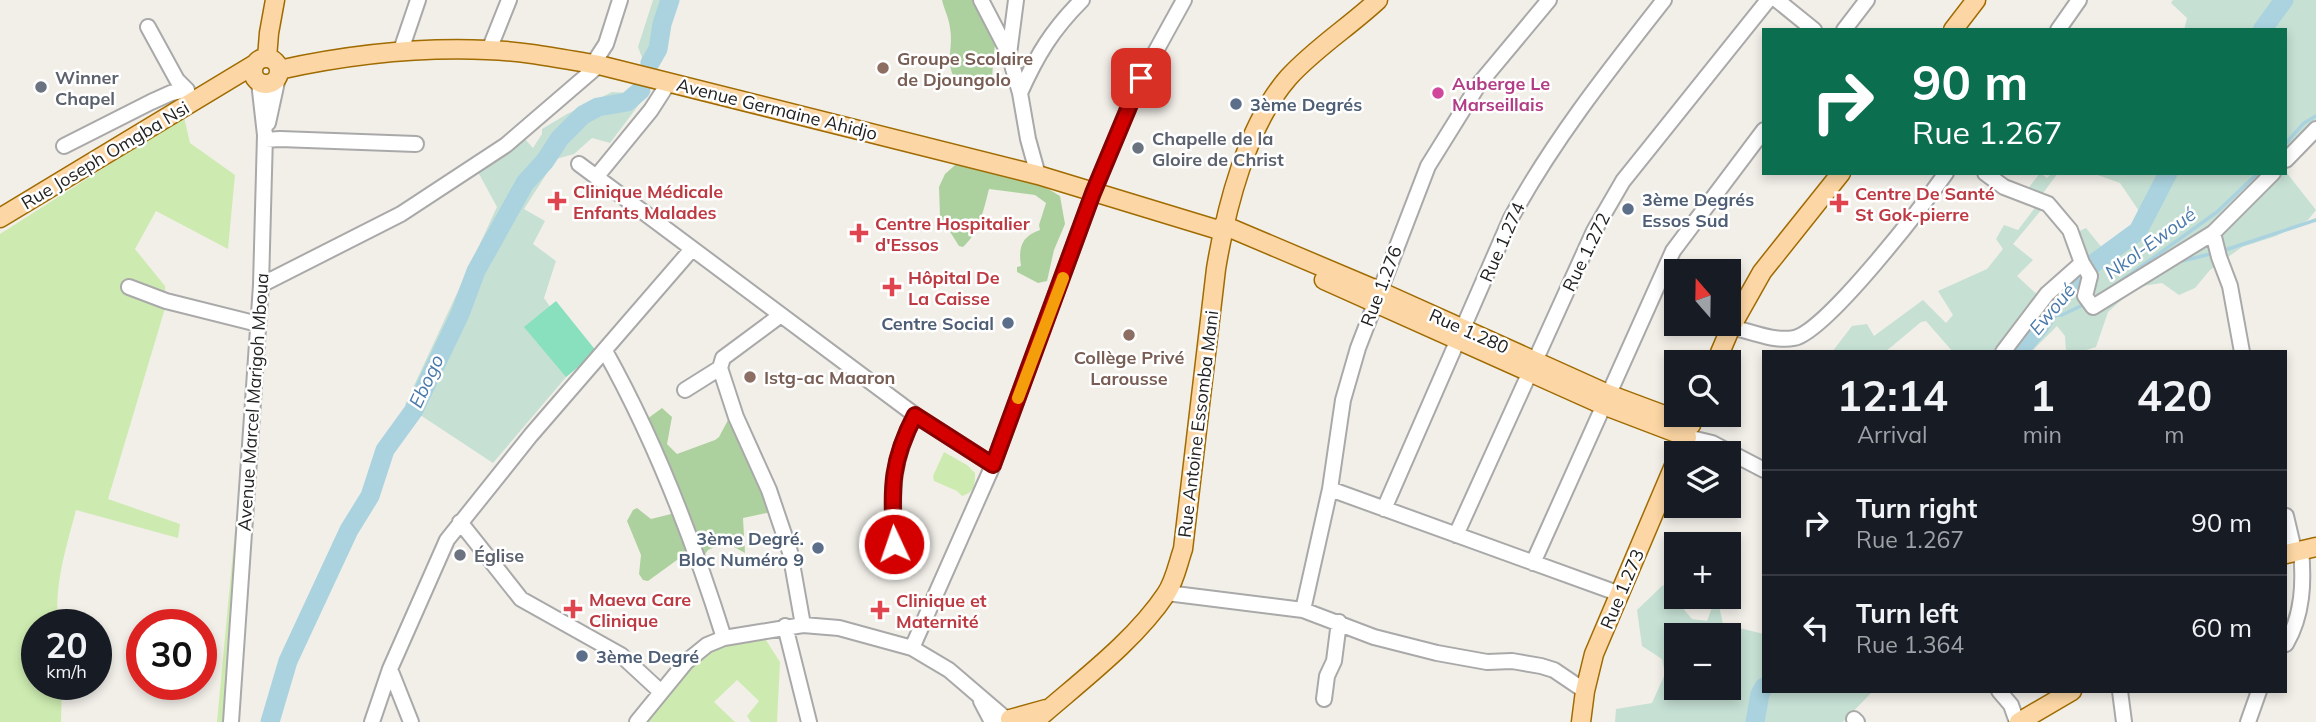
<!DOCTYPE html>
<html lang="en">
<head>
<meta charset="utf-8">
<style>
	:root { --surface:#171b24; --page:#242831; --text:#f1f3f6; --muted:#9ea1a6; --line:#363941 }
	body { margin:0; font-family:Mulish,sans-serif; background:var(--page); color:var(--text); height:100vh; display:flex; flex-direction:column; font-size:26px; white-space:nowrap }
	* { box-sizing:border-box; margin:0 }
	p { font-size:23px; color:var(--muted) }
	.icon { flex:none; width:38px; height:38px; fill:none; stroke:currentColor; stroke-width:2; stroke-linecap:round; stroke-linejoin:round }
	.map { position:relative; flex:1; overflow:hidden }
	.panel { position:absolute; left:1762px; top:350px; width:525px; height:343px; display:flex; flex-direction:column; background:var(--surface); border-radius:0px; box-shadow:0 4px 10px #0003 }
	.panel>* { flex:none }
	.top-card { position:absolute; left:1762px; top:28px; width:525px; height:147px; border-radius:0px; box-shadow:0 4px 10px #0003; background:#0b6e4f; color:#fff; overflow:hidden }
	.needle { width:46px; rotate:340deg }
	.buttons { position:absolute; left:1664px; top:259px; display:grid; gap:14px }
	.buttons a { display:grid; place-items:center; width:77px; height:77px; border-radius:0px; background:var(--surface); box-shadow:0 4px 10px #0003; font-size:35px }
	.speed { position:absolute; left:21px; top:609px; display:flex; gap:14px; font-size:35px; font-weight:700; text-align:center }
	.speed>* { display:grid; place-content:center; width:91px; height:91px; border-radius:50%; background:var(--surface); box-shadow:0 4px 10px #0003; line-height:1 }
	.speed small { font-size:18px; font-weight:400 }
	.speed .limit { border:10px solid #d22; background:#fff; color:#111 }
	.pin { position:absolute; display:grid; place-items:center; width:60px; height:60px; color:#fff; margin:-30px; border-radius:14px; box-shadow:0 4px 10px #0006 }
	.me { position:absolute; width:77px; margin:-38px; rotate:357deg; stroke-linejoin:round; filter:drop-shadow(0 0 5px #0008) }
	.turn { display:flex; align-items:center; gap:24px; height:147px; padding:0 35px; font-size:32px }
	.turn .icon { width:91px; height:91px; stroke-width:2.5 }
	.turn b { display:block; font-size:49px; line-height:60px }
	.eta { display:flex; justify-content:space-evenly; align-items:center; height:119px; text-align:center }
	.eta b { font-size:42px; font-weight:700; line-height:49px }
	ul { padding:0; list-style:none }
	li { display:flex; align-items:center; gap:21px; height:105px; padding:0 35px; border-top:2px solid var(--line) }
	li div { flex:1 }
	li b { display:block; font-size:26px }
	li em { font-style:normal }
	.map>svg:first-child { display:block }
</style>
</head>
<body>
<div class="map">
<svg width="2316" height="722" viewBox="0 0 2316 722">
	<rect width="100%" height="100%" fill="#f2efe9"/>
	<path fill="#cdebb0" d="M184,117L190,143L235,175L228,249L156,211L135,249L165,286L166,305L108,499L180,524L178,538L76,510C66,548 54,585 58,625H37V684H62L61,722H0V234Z
		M248,392L235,722H217Z
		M944,452L967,465L975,473C975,485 975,492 962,496L957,491L934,481L933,476Z
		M764,637L780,662L777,722H751L747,716L759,701L737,680L714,702L735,722H648L645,720L695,657L718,645Z"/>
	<path fill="#add19e" d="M942,0H976L995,44L992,77L988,80C973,76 969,86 958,84C943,63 954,49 950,28C949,18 944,9 942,0Z
		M963,158L1035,181L1060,196L1065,224L1054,250L1047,281L1038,283L1017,272V267L1021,266C1018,247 1022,236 1040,230L1039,225L1046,203L1035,195L989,189C984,209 979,233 963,247L959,246L940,216L939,187L945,174Z
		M662,408L672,417L667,444L677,454L715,440L719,437L728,420L732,423L769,490L778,493L781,506L780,510L743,518L745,553L725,542L708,550L695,568L677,560L648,581L643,580L639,574L641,555L627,521L633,510L637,508L651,519L675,513L647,419Z"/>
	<path fill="#c6e0d4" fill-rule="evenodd" d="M653,0H670L665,40L643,60L638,47Z
		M2173,0H2316V133L2294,156L2286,168V30H2184L2187,18L2171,3Z
		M612,92L647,94L610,143L592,138L574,154L556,159L524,209L545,221L533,244L556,261L544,298L584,356L493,463L405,405L497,207L478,172L524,138L533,148L542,134V129L567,114Z
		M2286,172L2316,210L2308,220L2276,236L2242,247L2210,270L2195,288L2179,295L2162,283L2136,287L2108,312L2096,347L2080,352H2066L2065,336L2057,326L2031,352H1953L1926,321L1921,322L1885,352H1832L1852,326L1867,324L1874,336L1923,300L1946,323L1953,315L1938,291L1987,269L2003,249L1996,239L2004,225L2018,230L2037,205L2026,191L2040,173L2047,178L2052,173H2058L2040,197L2047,203L2013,244L2033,260L2017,276L2043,300L2087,263L2075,233L2086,228L2103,249L2133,226L2141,214L2120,183L2092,173Z
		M1663,585L1692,619L1707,621L1715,599L1712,597H1717L1723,624L1764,634V691H1873L1843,722H1615L1616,709L1652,703L1665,674L1662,659L1642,646L1637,610ZM1676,635H1729V688H1676Z"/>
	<path fill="#88e0be" d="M556,301L597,352L566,377L524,327Z"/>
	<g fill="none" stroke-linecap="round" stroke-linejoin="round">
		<path stroke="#aad3df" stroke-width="3.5" d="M2286,143L2304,123L2316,116
			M2222,251L2316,220
			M2174,263L2214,253
			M2114,286L2217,212L2258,173
			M2047,316L2062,315L2087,303"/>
		<path stroke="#aad3df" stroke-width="19" d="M2262,30L2284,0
			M650,63L658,49L662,24L670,0
			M2018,352L2040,326L2063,290L2086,269L2138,231L2168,173
			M270,722L288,661L349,530L370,496L385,450L414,410L460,314L476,271L525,183L545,161L560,138L583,115L598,107L627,102L641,90
			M1755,722L1760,694L1764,687"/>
		<defs>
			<path id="minor" d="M981,0L1009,54L1020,93L1028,139L1038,175
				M1777,0L1814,30
				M148,27L177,80L187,90
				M1844,30L1867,0
				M2058,30L2079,0
				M489,50L509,0
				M400,53L418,0
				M1009,54L1016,0
				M593,64L606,44L620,0
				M1020,93C1037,55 1052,30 1082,0
				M268,123L278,77
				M265,140L280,139L416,144
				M64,146L151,102L171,93L187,90
				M2286,160L2316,129
				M579,164L915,415L993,465
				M1985,173L2004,187L2048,204L2070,230L2082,263L2090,276L2085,296L2093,307L2213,233L2273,173
				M597,176L651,110L669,82
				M2213,233L2219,257L2230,286L2242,352
				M261,285L401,214L506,145L599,65
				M129,287L166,301L258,324
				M781,315L723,358L720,368L736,417L769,490L790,552L803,625
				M1731,327C1750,331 1774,342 1794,338C1826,332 1924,204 1946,173
				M605,351C656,442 693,539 724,638
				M2003,352L2047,294L2082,263
				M685,390L720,368
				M1687,437L1712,443L1764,470
				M1330,489L1620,594
				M1384,509L1511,218C1554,139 1609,70 1664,0
				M2286,516L2294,550
				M460,522L521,599L621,655L661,692
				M1456,535L1594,231L1623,181L1768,0
				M894,544C892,492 890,463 915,415
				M1533,563L1673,251L1764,130
				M1167,593L1303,610L1374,637L1437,653L1487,662L1512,661L1541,666L1554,670L1585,691
				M1303,610L1330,489L1343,400L1358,348L1428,166L1479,84L1549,0
				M785,626L809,722
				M2286,644C2303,615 2304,582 2301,549
				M912,648L993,465L1093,193L1141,78L1184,0
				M390,669L411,722
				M1999,691L2011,705L2017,722
				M2120,691L2124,722
				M1324,699L1327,676L1334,661L1339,622
				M981,701L992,722
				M1854,719L1857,722
				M231,722L261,285L265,135L259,82
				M372,722L390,669L447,540L531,435L692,249
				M637,722L686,662L707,645L724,638L803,625L839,628L912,648L949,670L1005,718
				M2248,722L2259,691"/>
			<path id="major" d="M1953,30L1976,0
				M253 71a13 13 0 1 1 26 0a13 13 0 1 1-26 0Z
				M267,58L269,33L275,0
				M279,70C347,55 418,47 487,50C525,51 562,59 599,65L1038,175L1222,231
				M0,218L255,64
				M1223,225L1379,291L1608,394L1691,425
				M1324,280L1603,405L1687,437
				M1716,362L1731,327L1762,272L1841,173
				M2286,554L2316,547
				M1010,719L1046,709
				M1034,722C1078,683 1134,642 1166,594C1175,581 1178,563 1183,549L1216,269C1226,208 1247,125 1288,78C1314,49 1349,27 1378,0
				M1581,722L1585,691L1594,654L1676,461
				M2019,722L2072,691"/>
		</defs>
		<use href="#minor" stroke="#a9a9a9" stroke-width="18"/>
		<use href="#major" stroke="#a06b00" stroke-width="21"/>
		<use href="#minor" stroke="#fff" stroke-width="14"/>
		<use href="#major" stroke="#fcd6a4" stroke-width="18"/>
	</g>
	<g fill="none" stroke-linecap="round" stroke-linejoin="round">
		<defs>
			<path id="route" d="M894,544C892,490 889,465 915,415L993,465L1093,193L1141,78"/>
		</defs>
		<use href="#route" stroke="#8a0000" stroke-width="18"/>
		<use href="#route" stroke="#d40000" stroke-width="12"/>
		<path stroke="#f59e0b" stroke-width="12" d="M1018,398L1063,278"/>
	</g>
	<g fill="#8d6e63" stroke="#fff" stroke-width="2.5">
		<circle cx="883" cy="68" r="7"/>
		<circle cx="1129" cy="335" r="7"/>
		<circle cx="750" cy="377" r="7"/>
	</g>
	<g fill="#6b7280" stroke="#fff" stroke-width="2.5">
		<circle cx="41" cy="87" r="7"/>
		<circle cx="1138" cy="148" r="7"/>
		<circle cx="460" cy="555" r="7"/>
	</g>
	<circle fill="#d1479c" stroke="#fff" stroke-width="2.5" cx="1438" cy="93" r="7"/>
	<g fill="#5c6f8a" stroke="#fff" stroke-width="2.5">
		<circle cx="1236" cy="104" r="7"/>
		<circle cx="1628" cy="209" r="7"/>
		<circle cx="1008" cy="323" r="7"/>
		<circle cx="818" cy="548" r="7"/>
		<circle cx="582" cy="656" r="7"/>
	</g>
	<g fill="#e0444e" stroke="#fff" stroke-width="2.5">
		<path d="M553.5 190.5h7v7h7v7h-7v7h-7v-7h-7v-7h7z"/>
		<path d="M1835.5 192.5h7v7h7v7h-7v7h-7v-7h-7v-7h7z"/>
		<path d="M855.5 222.5h7v7h7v7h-7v7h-7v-7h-7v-7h7z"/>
		<path d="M888.5 276.5h7v7h7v7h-7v7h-7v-7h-7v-7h7z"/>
		<path d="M569.5 598.5h7v7h7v7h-7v7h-7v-7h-7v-7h7z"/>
		<path d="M876.5 599.5h7v7h7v7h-7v7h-7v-7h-7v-7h7z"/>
	</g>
	<g text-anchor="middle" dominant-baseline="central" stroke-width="5" stroke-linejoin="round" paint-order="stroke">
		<g font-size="18" font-weight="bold" fill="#785e54" stroke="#fff" text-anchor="start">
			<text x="897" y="58">Groupe Scolaire<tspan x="897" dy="21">de Djoungolo</tspan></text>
			<text x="1129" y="357" text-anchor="middle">Collège Privé<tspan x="1129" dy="21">Larousse</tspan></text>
			<text x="764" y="377">Istg-ac Maaron</text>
		</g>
		<g font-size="18" font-weight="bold" fill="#5b616d" stroke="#fff" text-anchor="start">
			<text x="55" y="77">Winner<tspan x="55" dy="21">Chapel</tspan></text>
			<text x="1152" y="138">Chapelle de la<tspan x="1152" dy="21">Gloire de Christ</tspan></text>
			<text x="474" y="555">Église</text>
		</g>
		<g font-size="18" font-weight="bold" fill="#b23c85" stroke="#fff" text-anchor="start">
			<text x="1452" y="83">Auberge Le<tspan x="1452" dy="21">Marseillais</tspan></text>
		</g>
		<g font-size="18" font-weight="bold" fill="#4e5e75" stroke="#fff" text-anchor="start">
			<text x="1250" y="104">3ème Degrés</text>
			<text x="1642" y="199">3ème Degrés<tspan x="1642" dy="21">Essos Sud</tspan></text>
			<text x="994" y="323" text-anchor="end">Centre Social</text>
			<text x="804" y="538" text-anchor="end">3ème Degré.<tspan x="804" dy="21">Bloc Numéro 9</tspan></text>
			<text x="596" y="656">3ème Degré</text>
		</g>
		<g font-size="18" fill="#222" stroke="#fff">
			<text transform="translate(777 109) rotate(14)">Avenue Germaine Ahidjo</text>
			<text transform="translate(105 155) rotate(-31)">Rue Joseph Omgba Nsi</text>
			<text transform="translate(1502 242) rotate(-66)">Rue 1.274</text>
			<text transform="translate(1586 252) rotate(-64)">Rue 1.272</text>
			<text transform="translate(1381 286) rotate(-69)">Rue 1.276</text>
			<text transform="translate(1469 331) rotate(24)">Rue 1.280</text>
			<text transform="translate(253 402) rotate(-86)">Avenue Marcel Marigoh Mboua</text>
			<text transform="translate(1198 424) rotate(-83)">Rue Antoine Essomba Mani</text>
			<text transform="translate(1622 589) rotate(-67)">Rue 1.273</text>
		</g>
		<g font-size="18" font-weight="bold" fill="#be3a42" stroke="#fff" text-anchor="start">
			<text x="573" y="191">Clinique Médicale<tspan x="573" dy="21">Enfants Malades</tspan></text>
			<text x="1855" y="193">Centre De Santé<tspan x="1855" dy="21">St Gok-pierre</tspan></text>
			<text x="875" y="223">Centre Hospitalier<tspan x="875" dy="21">d'Essos</tspan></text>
			<text x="908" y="277">Hôpital De<tspan x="908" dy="21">La Caisse</tspan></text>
			<text x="589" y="599">Maeva Care<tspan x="589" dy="21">Clinique</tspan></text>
			<text x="896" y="600">Clinique et<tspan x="896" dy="21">Maternité</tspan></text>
		</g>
		<g font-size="19" font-style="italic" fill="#4a7aab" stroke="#fff">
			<text transform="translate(2150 243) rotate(-36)">Nkol-Ewoué</text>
			<text transform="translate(2052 309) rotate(-50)">Ewoué</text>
			<text transform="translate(426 381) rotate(-65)">Ebogo</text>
		</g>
	</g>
</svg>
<div class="buttons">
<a><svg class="needle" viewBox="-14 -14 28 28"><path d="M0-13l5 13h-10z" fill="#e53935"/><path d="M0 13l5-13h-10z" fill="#9ea1a6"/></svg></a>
<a><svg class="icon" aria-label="search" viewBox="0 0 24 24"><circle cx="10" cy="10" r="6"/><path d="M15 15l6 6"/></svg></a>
<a><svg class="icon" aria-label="layers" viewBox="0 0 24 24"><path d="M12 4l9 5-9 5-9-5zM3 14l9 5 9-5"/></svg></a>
<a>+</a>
<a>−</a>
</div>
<div class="speed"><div>20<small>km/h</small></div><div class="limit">30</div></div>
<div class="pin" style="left:1141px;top:78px;background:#d93025"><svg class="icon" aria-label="arrive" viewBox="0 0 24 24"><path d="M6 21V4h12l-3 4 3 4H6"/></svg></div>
<svg class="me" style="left:894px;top:544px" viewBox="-20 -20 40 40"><circle r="17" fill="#d40000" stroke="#fff" stroke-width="3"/><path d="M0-11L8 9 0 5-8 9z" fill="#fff"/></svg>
<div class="top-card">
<div class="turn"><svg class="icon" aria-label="right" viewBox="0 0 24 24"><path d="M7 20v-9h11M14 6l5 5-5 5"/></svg><div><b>90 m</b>Rue 1.267</div></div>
</div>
<section class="panel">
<div class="eta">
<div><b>12:14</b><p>Arrival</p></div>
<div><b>1</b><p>min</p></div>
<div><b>420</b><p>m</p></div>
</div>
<ul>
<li><svg class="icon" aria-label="right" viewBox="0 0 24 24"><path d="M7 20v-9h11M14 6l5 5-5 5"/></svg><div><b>Turn right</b><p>Rue 1.267</p></div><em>90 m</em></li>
<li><svg class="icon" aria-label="left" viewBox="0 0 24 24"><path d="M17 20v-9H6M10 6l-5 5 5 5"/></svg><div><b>Turn left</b><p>Rue 1.364</p></div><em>60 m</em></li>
</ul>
</section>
</div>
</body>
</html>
